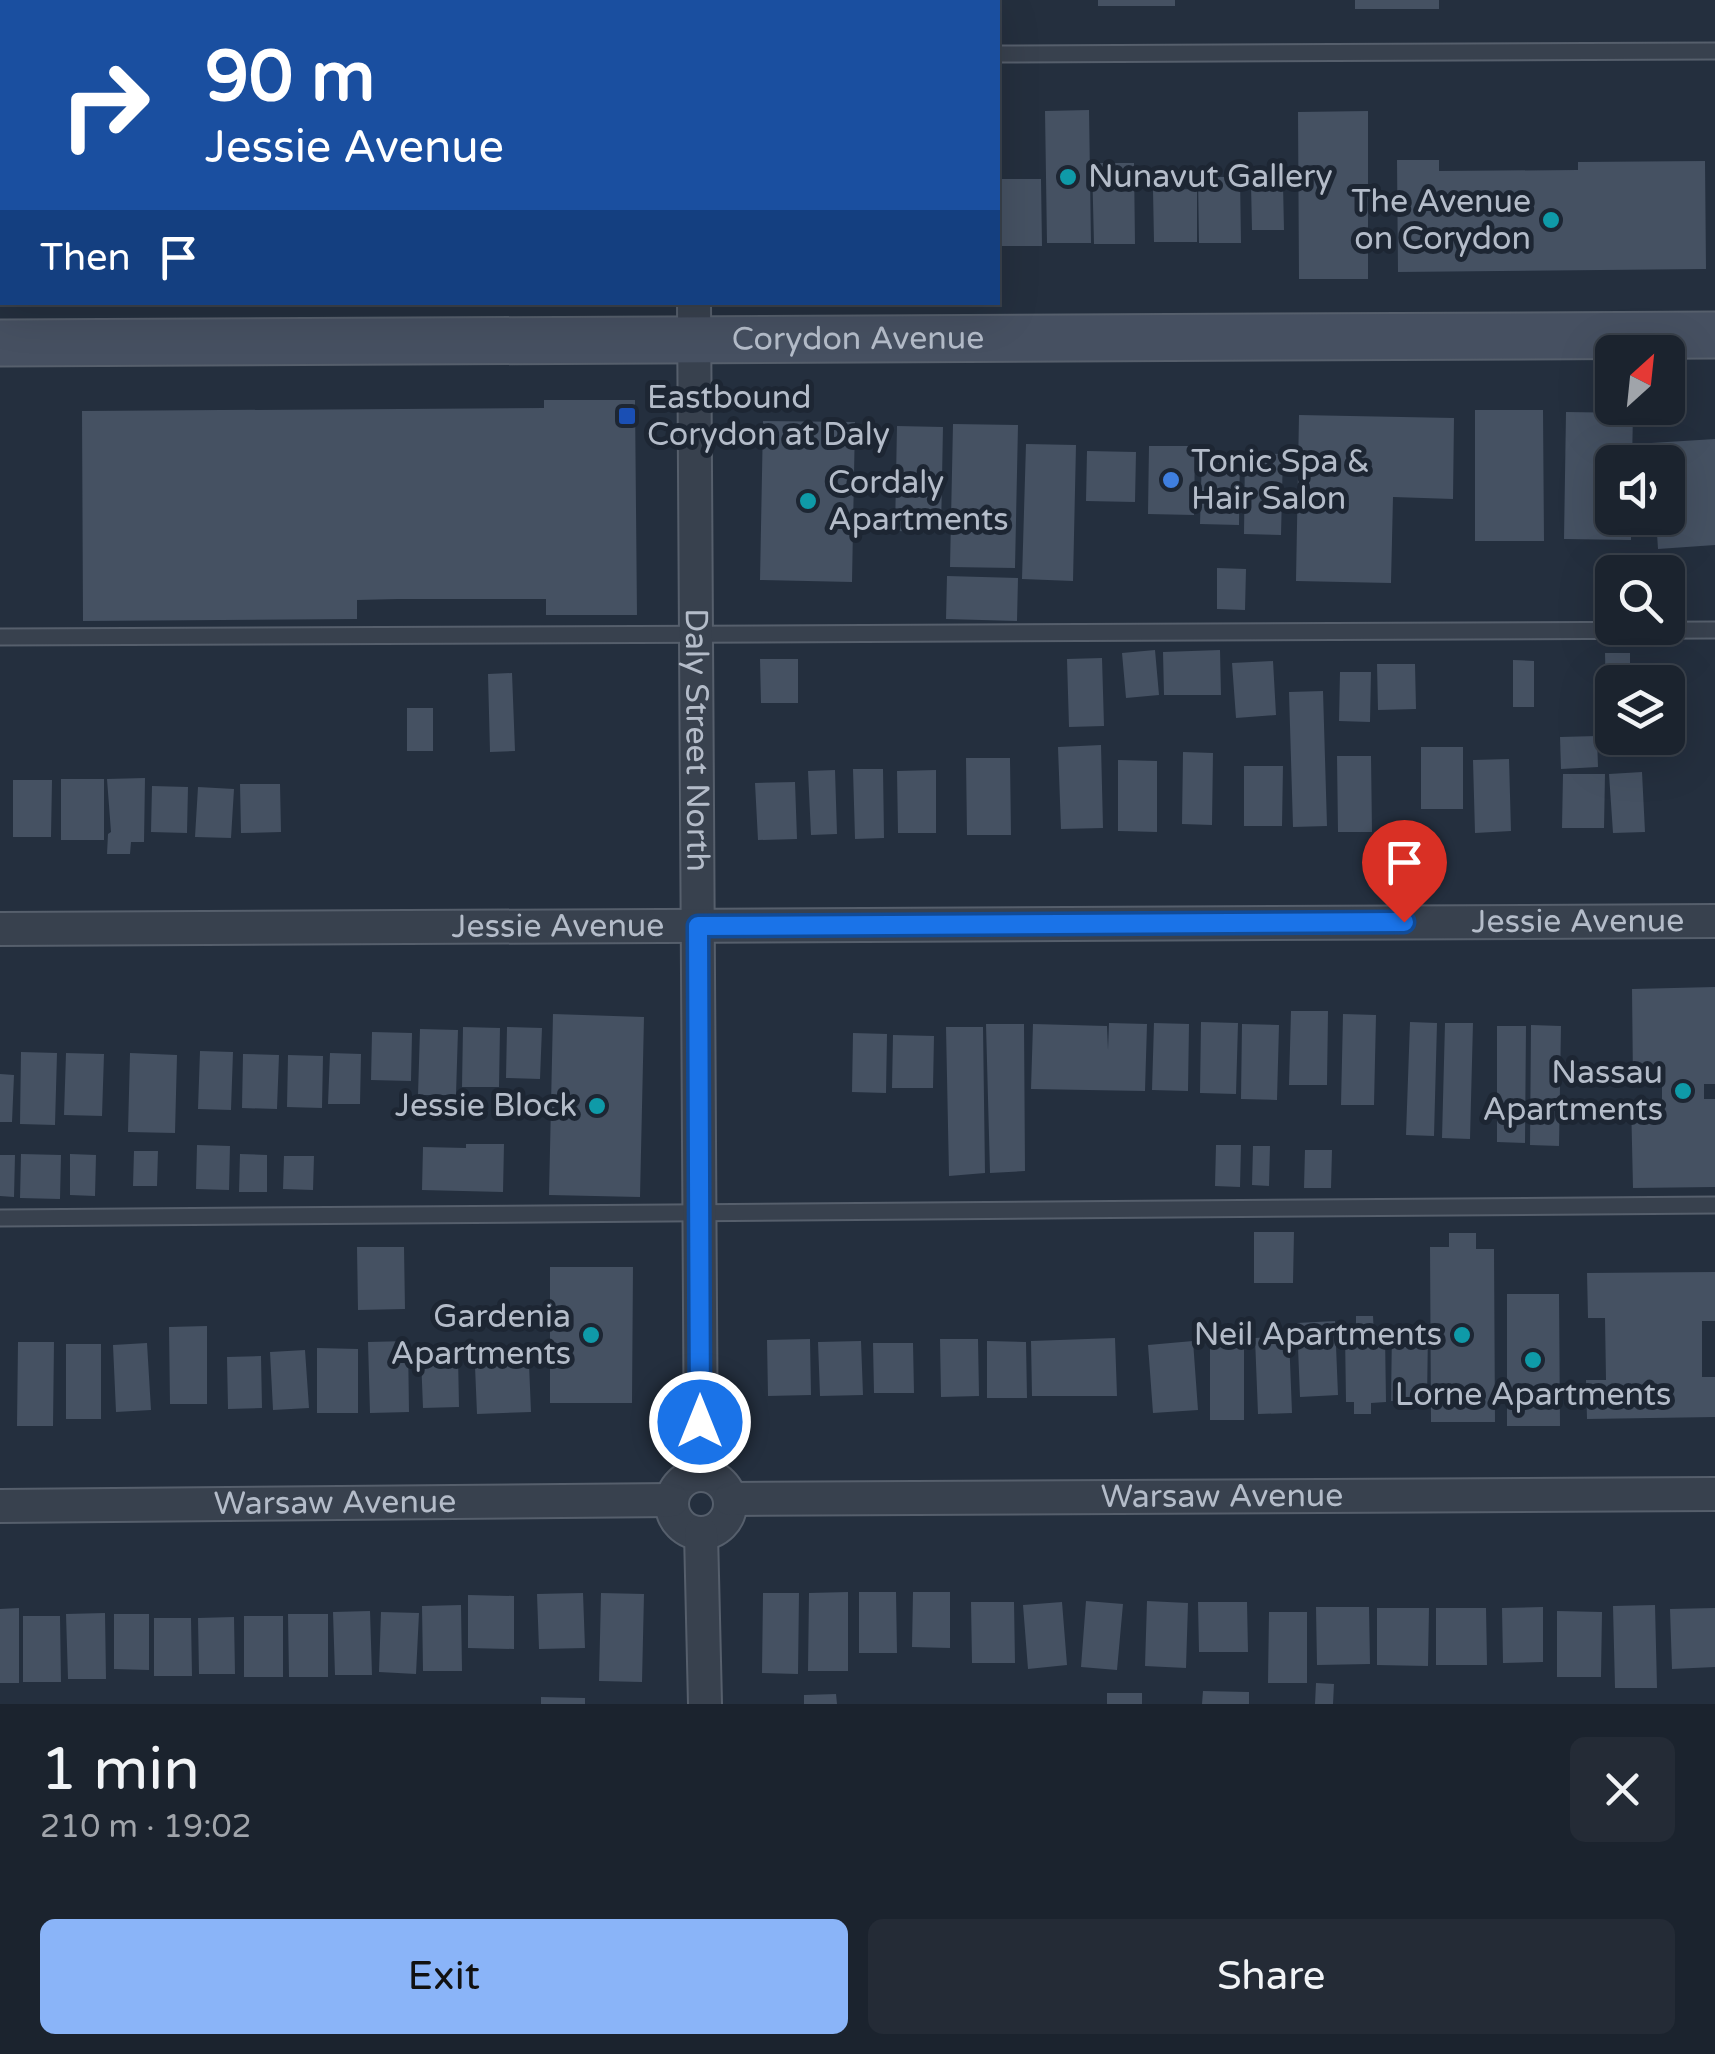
<!DOCTYPE html>
<html lang="en">
<head>
<meta charset="utf-8">
<style>
	:root { --surface:#1b232e; --page:#242b36; --text:#f1f3f6; --muted:#a0a4aa; --line:#39404a; --accent:#8ab4f8 }
	body { margin:0; font-family:"Varela Round",sans-serif; background:var(--page); color:var(--text); height:100vh; display:flex; flex-direction:column; font-size:38px; white-space:nowrap }
	* { box-sizing:border-box; margin:0 }
	p { font-size:32px; color:var(--muted) }
	.icon { flex:none; width:55px; height:55px; fill:none; stroke:currentColor; stroke-width:2; stroke-linecap:round; stroke-linejoin:round }
	.map { position:relative; height:1704px; overflow:hidden }
	.details { display:flex; flex-direction:column; background:var(--surface); flex:1 }
	.details>* { flex:none }
	.top-card { position:absolute; left:0px; top:0px; width:1000px; height:305px; box-shadow:0 10px 40px #0002,0 0 0 2px var(--line); background:#1a4fa0; color:#fff; overflow:hidden }
	.needle { width:65px; rotate:27deg }
	.controls { position:absolute; left:1595px; top:335px; display:grid; gap:20px }
	.controls a { display:grid; place-items:center; width:90px; height:90px; border-radius:15px; background:var(--surface); box-shadow:0 10px 40px #0002,0 0 0 2px var(--line); font-size:50px }
	.pin { position:absolute; display:grid; place-items:center; width:85px; height:85px; color:#fff; margin:-102px -42px; border-radius:50% 50% 50% 0; rotate:-45deg; box-shadow:0 0 10px #0007 }
	.pin .icon { rotate:45deg }
	.me { position:absolute; width:110px; margin:-55px; rotate:0deg; stroke-linejoin:round; filter:drop-shadow(0 0 8px #0008) }
	.turn { display:flex; align-items:center; gap:35px; height:210px; padding:0 40px; font-size:45px }
	.turn .icon { width:130px; height:130px; stroke-width:2.5 }
	.turn b { display:block; font-size:70px; line-height:85px }
	.then { display:flex; align-items:center; height:95px; padding:0 40px; background:#0003; gap:20px; font-size:38px }
	.round { display:grid; place-items:center; flex:none; width:105px; height:105px; border-radius:15px; background:var(--page) }
	.summary { display:flex; align-items:center; justify-content:space-between; height:170px; padding:0 40px }
	h1 { font-size:60px; font-weight:600; line-height:75px }
	.button { display:flex; gap:20px; margin-top:auto; padding:20px 40px }
	.button a { flex:1; height:115px; border-radius:15px; background:var(--accent); color:#111; font-size:40px; font-weight:600; line-height:115px; text-align:center }
	.button a+a { background:var(--page); color:var(--text) }
	.map>svg:first-child { display:block }
</style>
</head>
<body>
<div class="map">
<svg width="1715" height="1704" viewBox="0 0 1715 1704">
	<rect width="100%" height="100%" fill="#242f3e"/>
	<path fill="#455162" d="M1098,0H1175V6H1098Z
		M1355,0H1439V9H1355Z
		M1089,110L1091,243H1047L1045,111Z
		M1368,111V279H1299L1298,112Z
		M1397,160H1439V171L1578,170V162L1705,161L1706,269L1398,272Z
		M1092,163H1134L1135,244H1094Z
		M1198,177H1240L1241,243H1199Z
		M1000,179H1041L1042,246H1001Z
		M1251,184H1283L1284,230H1252Z
		M1197,189V242H1154L1153,190Z
		M544,400H635L637,615H546V599H398L357,600V619L83,621L82,411L544,408Z
		M1475,410H1543L1544,541H1475Z
		M1566,412L1633,413L1632,462H1612V518H1631V540L1564,539Z
		M1299,415L1454,418L1453,499L1393,497L1391,583L1296,581Z
		M763,421L855,422L852,582L760,580Z
		M953,424L1018,425L1015,568L950,567Z
		M897,426L943,427L941,532L895,531Z
		M1715,439V545L1658,549L1656,518H1668V462H1653L1651,443Z
		M1026,444L1076,445L1073,581L1022,579Z
		M1149,446H1195L1194,515L1148,514Z
		M1087,451L1136,452L1135,502L1086,501Z
		M1202,453L1240,454L1239,525L1200,524Z
		M1245,453L1283,454L1281,535L1244,534Z
		M1217,568L1246,569L1245,610L1217,609Z
		M947,576L1018,578L1017,621L946,619Z
		M1155,650L1159,695L1126,698L1122,653Z
		M1220,650L1221,695H1164L1163,652Z
		M1605,653H1630V682H1612V694H1606Z
		M1102,658L1104,726L1069,727L1067,659Z
		M760,659H798V703H761Z
		M1513,660L1534,661V707H1513Z
		M1273,661L1276,715L1236,718L1232,663Z
		M1377,664H1415L1416,709L1378,710Z
		M1340,672H1371L1370,722L1339,721Z
		M512,673L515,751L490,752L488,674Z
		M1323,691L1327,826L1293,827L1289,692Z
		M407,708H433V751H407Z
		M1597,736L1598,767L1561,769L1560,737Z
		M1101,745L1103,828L1061,829L1058,747Z
		M1421,747H1463V809H1421Z
		M1183,752L1213,753L1212,825L1182,824Z
		M1337,756H1371L1372,832H1338Z
		M966,758H1010L1011,835H967Z
		M1509,759L1511,831L1475,833L1473,760Z
		M1118,760L1157,761V832L1118,831Z
		M1244,766H1283L1282,826H1244Z
		M853,769H883L884,838L855,839Z
		M835,770L837,834L811,835L808,771Z
		M936,770V833H898L897,771Z
		M1642,772L1645,832L1613,833L1609,774Z
		M1563,774H1605L1604,828H1562Z
		M145,778L144,842H131L130,854H107L108,834L111,832L107,779Z
		M61,779H104V840H61Z
		M13,780H52L51,837H13Z
		M795,782L797,839L758,840L755,783Z
		M240,784H280L281,832L241,833Z
		M152,786L188,787L187,833L151,832Z
		M198,787L234,789L231,838L195,837Z
		M1715,987V1084H1704V1099H1715V1187L1633,1188L1631,1100L1662,1099V1082H1633L1632,989Z
		M1291,1011H1328L1327,1085H1289Z
		M553,1014L644,1017L640,1197L549,1195Z
		M1343,1014L1376,1015L1374,1105H1341Z
		M1201,1022L1238,1023L1236,1094L1200,1093Z
		M1410,1022L1437,1023L1434,1136L1406,1135Z
		M1109,1023L1147,1024L1145,1091L1031,1089L1033,1024L1107,1026L1108,1050Z
		M1154,1023L1189,1024L1188,1091L1152,1090Z
		M1445,1023H1473L1470,1139L1442,1138Z
		M986,1024H1024L1025,1171L990,1173Z
		M1242,1024L1279,1025L1277,1100L1241,1099Z
		M1531,1025L1561,1026L1559,1146L1530,1145Z
		M1497,1026H1526L1525,1143L1497,1142Z
		M463,1027L500,1028L499,1087H462Z
		M507,1027L542,1028L540,1079L506,1078Z
		M946,1027H983L985,1173L949,1176Z
		M420,1029L458,1030L456,1095H418Z
		M372,1032L412,1033L411,1081L371,1080Z
		M853,1033L887,1034L886,1093L852,1092Z
		M893,1035L934,1036L933,1088H892Z
		M200,1051L233,1052L231,1110L198,1109Z
		M21,1052L57,1053L55,1125L20,1124Z
		M66,1053L104,1054L102,1116L64,1115Z
		M130,1053L177,1055L175,1133L128,1132Z
		M330,1053L361,1054L360,1104H328Z
		M243,1054L279,1055L277,1109L242,1108Z
		M288,1055L323,1056L322,1108L287,1107Z
		M0,1074L14,1075L12,1122H0Z
		M466,1144H504L503,1192L422,1190L423,1147L466,1148Z
		M197,1145L230,1146L229,1190L196,1189Z
		M1216,1145H1241L1240,1187L1215,1186Z
		M1253,1146H1270L1269,1186L1252,1185Z
		M1305,1150H1332L1331,1188H1304Z
		M134,1151H158L157,1186H133Z
		M21,1154L61,1155L60,1199L20,1198Z
		M70,1154L96,1155L95,1196L70,1195Z
		M240,1154L267,1155V1192H239Z
		M0,1155H15L14,1197L0,1196Z
		M284,1156H314L313,1190L283,1189Z
		M1254,1232H1294L1293,1283H1254Z
		M1449,1233H1476V1249H1494L1495,1422H1431L1430,1247H1449Z
		M357,1247H404L405,1309L358,1310Z
		M550,1267H633L632,1403H550Z
		M1715,1272V1321H1702V1377H1715V1417L1587,1419L1586,1380H1606L1605,1318H1588L1587,1273Z
		M1507,1294H1559L1560,1426H1507Z
		M1356,1316H1373L1374,1335H1385L1386,1402L1371,1403V1414H1354V1402H1346L1345,1332L1356,1333Z
		M1335,1321L1338,1395L1300,1397L1297,1323Z
		M207,1326V1404H170L169,1327Z
		M1392,1329L1428,1330L1427,1402L1391,1401Z
		M1289,1336L1292,1413L1258,1414L1255,1338Z
		M1115,1338L1117,1396H1032L1031,1341Z
		M810,1339L811,1395L768,1396L767,1340Z
		M940,1339H978L979,1396L941,1397Z
		M408,1341L409,1412L370,1413L368,1342Z
		M861,1341L863,1395L820,1396L818,1342Z
		M987,1341L1026,1342L1027,1398H987Z
		M1193,1341L1198,1410L1153,1413L1148,1345Z
		M18,1342H54L53,1426H17Z
		M147,1343L151,1410L116,1412L113,1345Z
		M873,1343H913L914,1393H874Z
		M1210,1343H1244V1420H1210Z
		M66,1344H101V1419H66Z
		M317,1348L358,1349V1413H317Z
		M305,1350L309,1408L273,1410L270,1352Z
		M261,1356L262,1408L228,1409L227,1357Z
		M458,1356L459,1407L423,1408L421,1357Z
		M529,1364L531,1412L477,1414L475,1366Z
		M848,1592V1671H808L809,1593Z
		M859,1592H896L897,1653H859Z
		M913,1592H950V1648L912,1647Z
		M583,1593L585,1648L539,1649L537,1594Z
		M601,1593L644,1594L642,1682L599,1681Z
		M763,1593H799L798,1674L762,1673Z
		M468,1595L514,1596V1649L468,1648Z
		M1086,1601L1123,1604L1117,1670L1081,1667Z
		M1147,1601L1188,1603L1186,1668L1145,1666Z
		M971,1602H1014L1015,1663H972Z
		M1062,1602L1067,1665L1028,1669L1023,1605Z
		M1198,1602H1247L1248,1652H1199Z
		M461,1605L462,1671H423L422,1606Z
		M1655,1605L1657,1688H1615L1613,1606Z
		M1316,1607H1369L1370,1664L1317,1665Z
		M1543,1607V1662L1503,1663L1502,1608Z
		M19,1608V1683H0V1609Z
		M1377,1608H1429L1428,1666L1377,1665Z
		M1436,1608H1486L1487,1665H1436Z
		M1715,1608V1667L1672,1669L1670,1609Z
		M370,1611L372,1675H335L333,1612Z
		M1557,1611L1602,1612L1601,1677H1557Z
		M381,1612L419,1613L416,1674L379,1672Z
		M1269,1612H1307V1683H1268Z
		M105,1613L106,1679H68L66,1614Z
		M114,1614H149V1670L114,1669Z
		M288,1614H328V1677H289Z
		M23,1616H60L61,1682H23Z
		M244,1616H283V1677H244Z
		M234,1617L235,1674H199L198,1618Z
		M154,1618H191L192,1676H154Z
		M1316,1683L1334,1684L1333,1704H1315Z
		M1203,1691L1249,1692V1704H1202Z
		M1107,1693H1142V1704H1107Z
		M836,1694L837,1704H804V1695Z
		M541,1697L585,1698V1704H541Z"/>
	<g fill="none" stroke-linecap="round" stroke-linejoin="round">
		<defs>
			<path id="lane" d="M998,54L1715,51
				M0,60H2
				M0,637L1715,630
				M0,1218L1715,1205"/>
			<g id="street">
				<path d="M695,0V2"/>
				<path id="s1" d="M694,302L701,1475"/>
				<path id="s2" d="M0,929L1715,921"/>
				<circle cx="701" cy="1504" r="29"/>
				<path id="s3" d="M730,1499L1715,1494"/>
				<path id="s4" d="M0,1506L672,1500"/>
				<path d="M701,1533L705,1704"/>
			</g>
			<g id="secondary">
				<path id="s5" d="M0,343L1715,335"/>
			</g>
		</defs>
		<use href="#lane" stroke="#565f6c" stroke-width="19"/>
		<use href="#street" stroke="#565f6c" stroke-width="36"/>
		<use href="#secondary" stroke="#565f6c" stroke-width="49"/>
		<use href="#lane" stroke="#38414e" stroke-width="15"/>
		<use href="#street" stroke="#38414e" stroke-width="32"/>
		<use href="#secondary" stroke="#465061" stroke-width="45"/>
	</g>
	<g fill="none" stroke-linecap="round" stroke-linejoin="round">
		<defs>
			<path id="route" d="M700,1422L698,926L1404,922"/>
		</defs>
		<use href="#route" stroke="#114b97" stroke-width="25"/>
		<use href="#route" stroke="#1a73e8" stroke-width="18"/>
	</g>
	<g fill="#0f9aa8" stroke="#1d2633" stroke-width="4">
		<circle cx="1068" cy="177" r="10"/>
		<circle cx="1551" cy="220" r="10"/>
		<circle cx="808" cy="501" r="10"/>
		<circle cx="1683" cy="1091" r="10"/>
		<circle cx="597" cy="1106" r="10"/>
		<circle cx="591" cy="1335" r="10"/>
		<circle cx="1462" cy="1335" r="10"/>
		<circle cx="1533" cy="1360" r="10"/>
	</g>
	<rect fill="#1a4fb4" stroke="#1d2633" stroke-width="4" x="617" y="406" width="20" height="20" rx="5"/>
	<circle fill="#3f7fe0" stroke="#1d2633" stroke-width="4" cx="1171" cy="480" r="10"/>
	<g text-anchor="middle" dominant-baseline="central" stroke-width="10" stroke-linejoin="round" paint-order="stroke">
		<g font-size="32" fill="#b4bcc9" stroke="#1d2633" text-anchor="end">
			<text x="1088" y="177" text-anchor="start">Nunavut Gallery</text>
			<text x="1531" y="202">The Avenue<tspan x="1531" dy="37">on Corydon</tspan></text>
			<text x="647" y="398" text-anchor="start">Eastbound<tspan x="647" dy="37">Corydon at Daly</tspan></text>
			<text x="1191" y="462" text-anchor="start">Tonic Spa &amp;<tspan x="1191" dy="37">Hair Salon</tspan></text>
			<text x="828" y="483" text-anchor="start">Cordaly<tspan x="828" dy="37">Apartments</tspan></text>
			<text x="1663" y="1073">Nassau<tspan x="1663" dy="37">Apartments</tspan></text>
			<text x="577" y="1106">Jessie Block</text>
			<text x="571" y="1317">Gardenia<tspan x="571" dy="37">Apartments</tspan></text>
			<text x="1442" y="1335">Neil Apartments</text>
			<text x="1533" y="1395" text-anchor="middle">Lorne Apartments</text>
		</g>
		<g font-size="32" fill="#b4bcc9" stroke="#1d2633">
			<text stroke="none"><textPath href="#s5" startOffset="858">Corydon Avenue</textPath></text>
			<text stroke="none"><textPath href="#s1" startOffset="438">Daly Street North</textPath></text>
			<text stroke="none"><textPath href="#s2" startOffset="1578">Jessie Avenue</textPath></text>
			<text stroke="none"><textPath href="#s2" startOffset="558">Jessie Avenue</textPath></text>
			<text stroke="none"><textPath href="#s3" startOffset="492">Warsaw Avenue</textPath></text>
			<text stroke="none"><textPath href="#s4" startOffset="335">Warsaw Avenue</textPath></text>
		</g>
	</g>
</svg>
<div class="controls">
<a><svg class="needle" viewBox="-14 -14 28 28"><path d="M0-13l5 13h-10z" fill="#e53935"/><path d="M0 13l5-13h-10z" fill="#a0a4aa"/></svg></a>
<a><svg class="icon" aria-label="sound" viewBox="0 0 24 24"><path d="M4 9h4l5-4v14l-5-4H4zM17 9q2 3 0 6"/></svg></a>
<a><svg class="icon" aria-label="search" viewBox="0 0 24 24"><circle cx="10" cy="10" r="6"/><path d="M15 15l6 6"/></svg></a>
<a><svg class="icon" aria-label="layers" viewBox="0 0 24 24"><path d="M12 4l9 5-9 5-9-5zM3 14l9 5 9-5"/></svg></a>
</div>
<div class="pin" style="left:1404px;top:922px;background:#d93025"><svg class="icon" aria-label="arrive" viewBox="0 0 24 24"><path d="M6 21V4h12l-3 4 3 4H6"/></svg></div>
<svg class="me" style="left:700px;top:1422px" viewBox="-20 -20 40 40"><circle r="17" fill="#1a73e8" stroke="#fff" stroke-width="3"/><path d="M0-11L8 9 0 5-8 9z" fill="#fff"/></svg>
<div class="top-card">
<div class="turn"><svg class="icon" aria-label="right" viewBox="0 0 24 24"><path d="M7 20v-9h11M14 6l5 5-5 5"/></svg><div><b>90 m</b>Jessie Avenue</div></div>
<div class="then">Then<svg class="icon" aria-label="arrive" viewBox="0 0 24 24"><path d="M6 21V4h12l-3 4 3 4H6"/></svg></div>
</div>
</div>
<section class="details">
<div class="summary"><div><h1>1 min</h1><p>210 m · 19:02</p></div><a class="round"><svg class="icon" aria-label="close" viewBox="0 0 24 24"><path d="M6 6l12 12M18 6L6 18"/></svg></a></div>
<div class="button"><a>Exit</a><a>Share</a></div>
</section>
</body>
</html>
